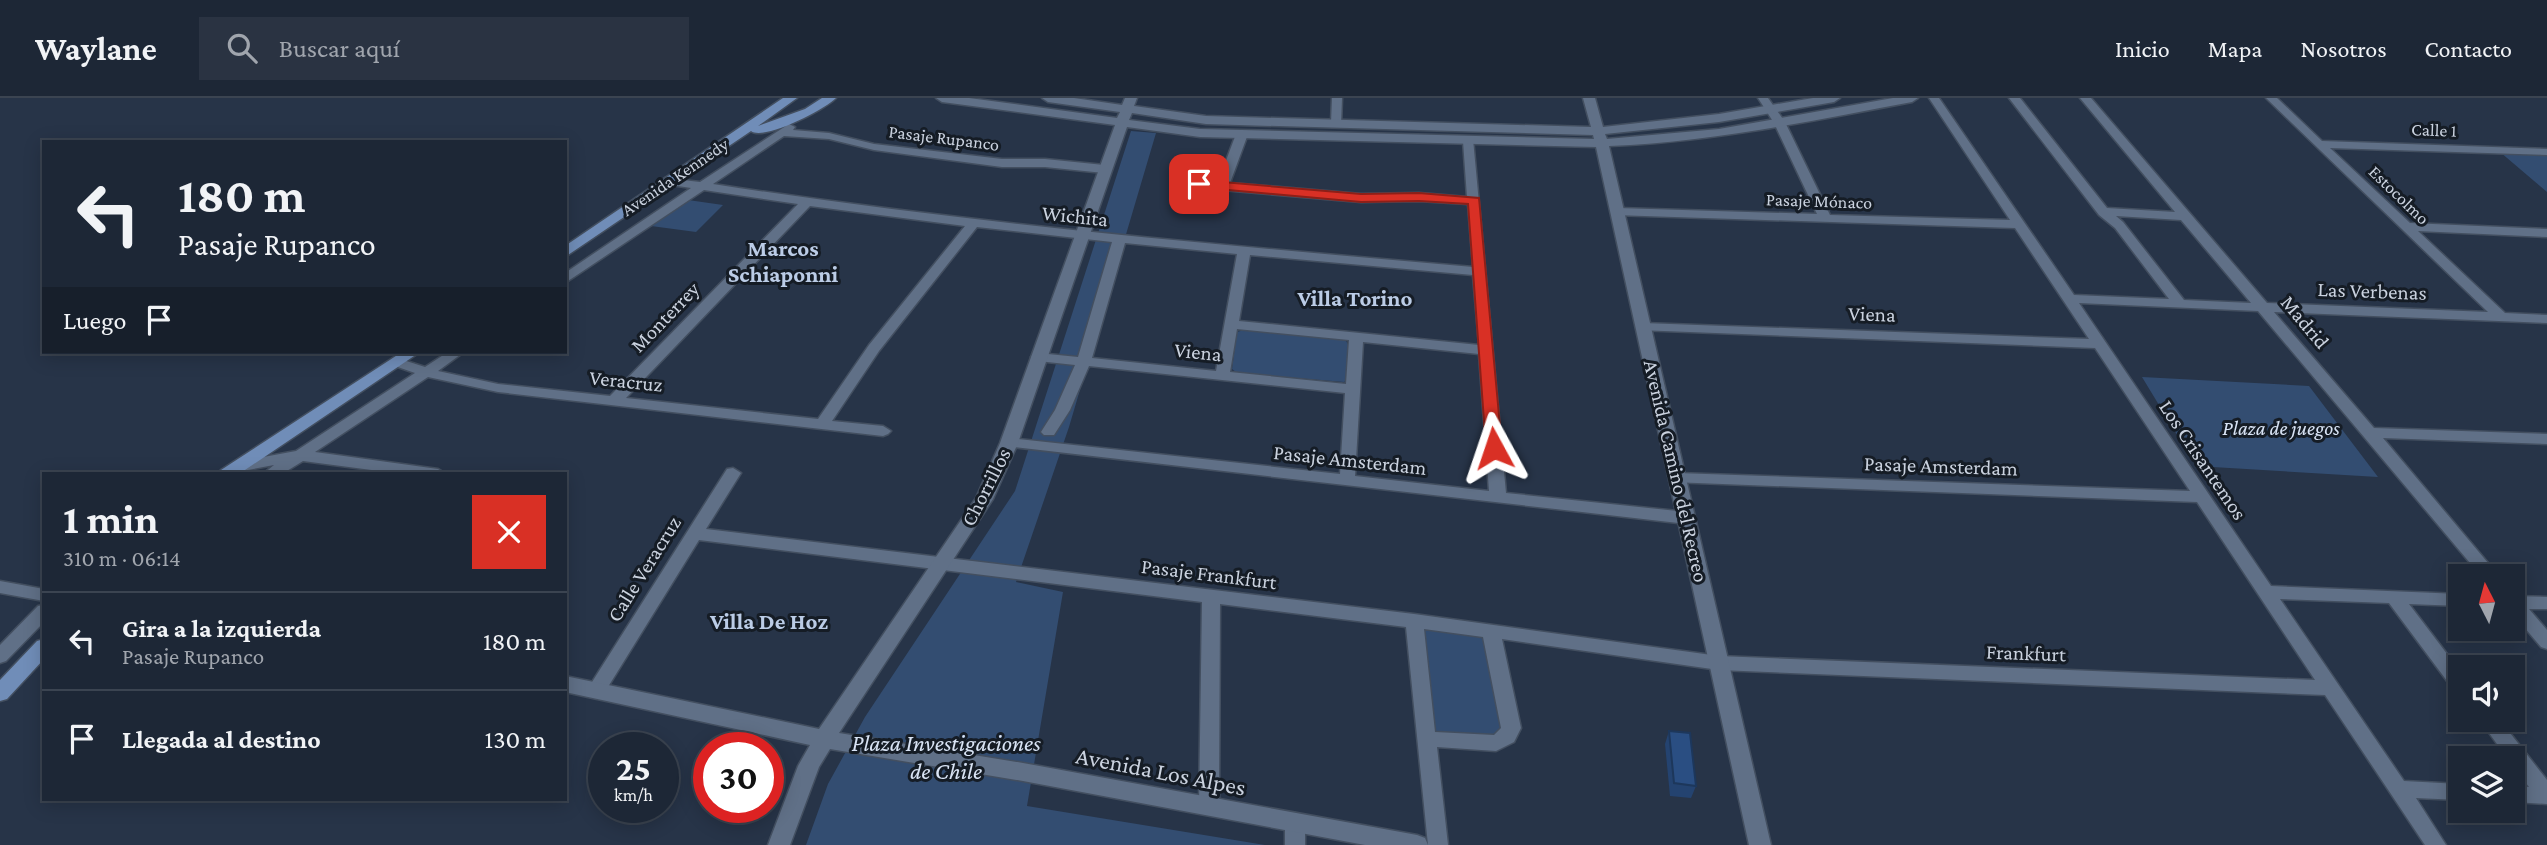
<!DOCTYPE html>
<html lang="es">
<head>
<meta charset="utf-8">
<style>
	:root { --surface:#1d2736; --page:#2a3342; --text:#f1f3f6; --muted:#a0a5ad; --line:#3b4451 }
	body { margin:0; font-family:"Crimson Pro",serif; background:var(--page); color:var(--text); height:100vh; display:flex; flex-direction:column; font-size:26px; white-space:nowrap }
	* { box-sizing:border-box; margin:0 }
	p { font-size:23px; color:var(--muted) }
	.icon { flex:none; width:38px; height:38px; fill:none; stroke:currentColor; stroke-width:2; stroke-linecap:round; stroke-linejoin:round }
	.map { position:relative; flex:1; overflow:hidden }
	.side { position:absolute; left:42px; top:374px; width:525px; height:329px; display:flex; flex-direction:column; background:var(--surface); border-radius:0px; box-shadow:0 4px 18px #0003,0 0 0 2px var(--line) }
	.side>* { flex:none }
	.banner { position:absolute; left:42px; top:42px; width:525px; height:214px; border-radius:0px; box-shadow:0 4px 18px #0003,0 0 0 2px var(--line); background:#1d2736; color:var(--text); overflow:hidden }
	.needle { width:46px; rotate:354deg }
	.controls { position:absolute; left:2448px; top:466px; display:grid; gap:14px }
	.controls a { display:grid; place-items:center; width:77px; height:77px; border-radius:0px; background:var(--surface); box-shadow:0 4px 18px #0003,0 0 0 2px var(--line); font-size:35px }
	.speed { position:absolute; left:588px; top:634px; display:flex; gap:14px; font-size:35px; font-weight:700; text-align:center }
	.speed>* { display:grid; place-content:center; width:91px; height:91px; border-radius:50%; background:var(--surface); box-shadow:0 4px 18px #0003,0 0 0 2px var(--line); line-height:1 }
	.speed small { font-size:18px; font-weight:400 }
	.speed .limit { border:10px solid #d22; background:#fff; color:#111 }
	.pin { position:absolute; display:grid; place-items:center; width:60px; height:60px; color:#fff; margin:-30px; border-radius:14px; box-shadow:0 4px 10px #0006 }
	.me { position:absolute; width:77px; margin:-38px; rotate:355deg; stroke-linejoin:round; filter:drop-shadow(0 0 5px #0008) }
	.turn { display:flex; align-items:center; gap:24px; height:147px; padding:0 21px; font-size:32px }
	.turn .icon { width:91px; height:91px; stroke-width:2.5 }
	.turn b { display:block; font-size:49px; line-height:60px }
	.then { display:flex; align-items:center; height:66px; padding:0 21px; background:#0003; gap:14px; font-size:26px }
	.round { display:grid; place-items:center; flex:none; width:74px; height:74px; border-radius:0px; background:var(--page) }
	.head { display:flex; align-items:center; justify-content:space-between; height:119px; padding:0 21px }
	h1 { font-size:42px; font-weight:700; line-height:52px }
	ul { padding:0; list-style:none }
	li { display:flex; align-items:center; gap:21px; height:98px; padding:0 21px; border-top:2px solid var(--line) }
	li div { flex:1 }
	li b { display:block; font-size:26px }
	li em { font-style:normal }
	header { display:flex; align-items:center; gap:42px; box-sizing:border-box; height:98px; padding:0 35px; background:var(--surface); border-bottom:2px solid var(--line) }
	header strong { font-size:33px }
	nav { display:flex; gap:38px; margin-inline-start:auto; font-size:24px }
	.search { width:490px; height:63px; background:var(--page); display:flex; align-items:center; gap:18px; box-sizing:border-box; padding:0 24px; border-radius:0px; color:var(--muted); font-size:26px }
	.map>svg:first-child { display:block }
</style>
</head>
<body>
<header>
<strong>Waylane</strong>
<div class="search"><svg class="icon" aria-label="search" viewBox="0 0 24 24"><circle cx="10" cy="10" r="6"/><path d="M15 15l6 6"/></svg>Buscar aquí</div>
<nav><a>Inicio</a><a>Mapa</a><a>Nosotros</a><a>Contacto</a></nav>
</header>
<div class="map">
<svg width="2547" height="747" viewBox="0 0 2547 747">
	<rect width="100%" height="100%" fill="#273448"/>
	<path fill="#334d71" d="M1131,33L1156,35L1069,329L1016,484L1063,494L1027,708L1265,747H806L828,686L865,619L1015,393Z
		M2500,54L2547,56V94Z
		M688,102L723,107L696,134L651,128Z
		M1244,232L1345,241L1350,250L1349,280L1344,284L1237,275L1232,271L1237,234Z
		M2142,279L2309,288L2378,379L2196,368Z
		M1415,532L1490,536L1503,629L1490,648L1435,638Z"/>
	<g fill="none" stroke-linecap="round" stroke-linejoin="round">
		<defs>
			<path id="street" d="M1332,0H1342L1341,27L1331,25Z
				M1758,0H1768L1785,24L1830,117L2010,122L1929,0H1939L2074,197L2169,201L2115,130L2099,117L2009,0H2020L2107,110L2175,114L2080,0H2091L2267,205L2488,214L2266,0H2277L2322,43L2547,51V57L2330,50L2410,125L2547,131V139L2418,133L2505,215L2547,217V225L2274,214L2374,330L2547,336V346L2383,340L2499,478H2481L2258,213L2079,205L2271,488L2460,496V508L2409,506L2460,573V593L2453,591L2389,505L2280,501L2404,683L2460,686V702L2416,700L2446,747H2425L2325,597L1719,572L1502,541L1521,630L1514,644L1496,653L1437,649L1448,747H1428L1406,529L1220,506L1219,708L1216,714L1209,716L1202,714L1199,708L1202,504L699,442L603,597L596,599L589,597L587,592L727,371L733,370L741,375L706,431L1414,516L1719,558L2315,582L2197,404L1671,384L1669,380L1677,375L2190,393L2095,250L1638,232L1636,229L1643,225L2089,241L2015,130L1614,117L1612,114L1618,110L1817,116L1774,25ZM2116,118L2181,122L2251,205L2184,202L2123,124ZM1424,531L1483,539L1501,630L1494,637L1435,634Z
				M789,26L795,29L793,32L829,35L874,46L1002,61H1045L1104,67L1110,71L1104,75L1045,69H1002L874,52L829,41L784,38L713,86C965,125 1219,147 1473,169L1468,106L1419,103L1361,104L1199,90L1193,86L1199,82L1218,84L1236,36L1242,33L1248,36L1230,85L1361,96L1419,95L1467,99L1463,43L1473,41L1506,395L1687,414L1695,420L1687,426L1004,348L1001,345L1009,340L1340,376L1345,295L1089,268L1070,312L1054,337H1044L1041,334L1055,312L1075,267L1038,263L1031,259L1038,255L1078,259L1112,144L977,129L879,253L832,323L883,328L891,333L888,336L883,338L498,294L428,279L315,354L438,371L446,376H402L303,363L282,376H263L274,367L237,374L229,369L237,364L296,353L415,275L392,267L390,264L392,261L397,260L425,269L448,254H464L438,273L498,286L610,298L798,106L704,92L565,185V175L691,90L665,86V80L700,84ZM810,108L965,128L869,247L818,321L626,300ZM1125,145L1237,156L1216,273L1092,260ZM1250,157L1473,177L1479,247L1239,223ZM1237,231L1349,242L1346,286L1230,274ZM1363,244L1479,256L1489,393L1355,378Z
				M0,483L44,491V503L0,495Z
				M2513,498L2547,499V511H2529L2547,532V551L2541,549L2513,516Z
				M44,507V524L6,563L0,565V547L38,508Z
				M2479,621H2499L2547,682V706L2513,704V688L2529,689L2513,668V660H2507Z
				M1295,715L1302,718L1305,724V747H1285V724L1288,718Z"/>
			<path id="secondary" d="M936,0H969L1117,20L1120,14L1048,4L1042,0H1074L1122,7L1125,0H1137L1134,8L1206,18L1591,29L1583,0H1595L1603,29L1719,16L1813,0H1840L1834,4L1719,24L1605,36L1607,41L1719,31L1893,0H1918L1912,4C1811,23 1711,44 1609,48L1771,747H1749L1596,49L1200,39L1127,29L1018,345L993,401L839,635L1023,665L1417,737L1425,740L1428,747H1365L1023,683L830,651L819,669L790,747H768L798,668L810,647L565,594V578L819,631L976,400L1000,345L1115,27L942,4ZM1132,15L1206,26L1593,37L1594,41L1200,31L1129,22Z"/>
			<path id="primary" d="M783,0H797L758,28L805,11L822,0H836C824,12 764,43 751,33L565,159V148Z
				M402,254H420L239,376H218L221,372Z
				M44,541V561L7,601L0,603V582L37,543Z"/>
		</defs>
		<use href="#street" stroke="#434f60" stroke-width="3"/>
		<use href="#secondary" stroke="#434f60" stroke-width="3"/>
		<use href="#primary" stroke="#434f60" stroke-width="3"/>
		<use href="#street" fill="#607087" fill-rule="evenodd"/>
		<use href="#secondary" fill="#607087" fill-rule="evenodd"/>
		<use href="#primary" fill="#708db8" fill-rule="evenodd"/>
	</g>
	<path fill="#244370" d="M1669,633L1696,688L1691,700L1670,698L1665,646Z"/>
	<path fill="#2a4e82" stroke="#1d375b" stroke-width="2" d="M1669,633L1690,635L1696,688L1674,685Z"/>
	<path fill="#d93025" stroke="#8d1f18" stroke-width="2" d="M1199,82L1361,96L1419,95L1479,100L1502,350L1500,354H1489L1486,350L1468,106L1419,103L1361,104L1195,89V84Z"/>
	<g text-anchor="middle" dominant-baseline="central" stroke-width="6" stroke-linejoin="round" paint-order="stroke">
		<g font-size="18" fill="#cad2df" stroke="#151c25">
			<text transform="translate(2434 32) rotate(2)">Calle 1</text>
			<text transform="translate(944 40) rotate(7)">Pasaje Rupanco</text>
			<text transform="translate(675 79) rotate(-34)">Avenida Kennedy</text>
			<text transform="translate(2399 97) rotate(44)">Estocolmo</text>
			<text transform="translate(1819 103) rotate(2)">Pasaje Mónaco</text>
		</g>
		<g font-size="21" fill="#cad2df" stroke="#151c25">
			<text transform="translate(1075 118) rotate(6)">Wichita</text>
			<text transform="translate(2372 193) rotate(2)">Las Verbenas</text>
			<text transform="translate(1872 216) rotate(2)">Viena</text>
			<text transform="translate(665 219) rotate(-46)">Monterrey</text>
			<text transform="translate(2305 224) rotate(50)">Madrid</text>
			<text transform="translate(1198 254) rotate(6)">Viena</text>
			<text transform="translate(626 283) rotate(6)">Veracruz</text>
			<text transform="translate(1350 362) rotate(6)">Pasaje Amsterdam</text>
			<text transform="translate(2203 362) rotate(56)">Los Crisantemos</text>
			<text transform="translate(1941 368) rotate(2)">Pasaje Amsterdam</text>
			<text transform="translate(1676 373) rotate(77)">Avenida Camino del Recreo</text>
			<text transform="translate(986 389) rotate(-63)">Chorrillos</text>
			<text transform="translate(644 471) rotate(-58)">Calle Veracruz</text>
			<text transform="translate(1209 476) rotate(7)">Pasaje Frankfurt</text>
			<text transform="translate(2026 555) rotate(2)">Frankfurt</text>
		</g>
		<g font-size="21" font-style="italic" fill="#d9e4f5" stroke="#151c25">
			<text x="2281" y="330">Plaza de juegos</text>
		</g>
		<g font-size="23" font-weight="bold" fill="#bbcce6" stroke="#151c25">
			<text x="783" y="150">Marcos<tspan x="783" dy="26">Schiaponni</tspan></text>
			<text x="1355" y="200">Villa Torino</text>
			<text x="769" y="523">Villa De Hoz</text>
		</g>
		<g font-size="24" font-style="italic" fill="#d9e4f5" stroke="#151c25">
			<text x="946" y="644">Plaza Investigaciones<tspan x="946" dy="28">de Chile</tspan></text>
		</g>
		<g font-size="24" fill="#cad2df" stroke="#151c25">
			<text transform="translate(1161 673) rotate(11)">Avenida Los Alpes</text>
		</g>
	</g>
</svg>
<div class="controls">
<a><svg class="needle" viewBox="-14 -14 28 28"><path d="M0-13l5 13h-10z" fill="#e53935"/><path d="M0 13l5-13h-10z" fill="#a0a5ad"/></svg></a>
<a><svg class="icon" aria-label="sound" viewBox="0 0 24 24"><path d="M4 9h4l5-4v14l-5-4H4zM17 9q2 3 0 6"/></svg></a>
<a><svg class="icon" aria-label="layers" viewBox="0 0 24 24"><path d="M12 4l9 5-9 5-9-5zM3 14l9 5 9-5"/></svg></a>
</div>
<div class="speed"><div>25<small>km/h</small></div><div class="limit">30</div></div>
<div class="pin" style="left:1199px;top:86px;background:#d93025"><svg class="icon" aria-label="arrive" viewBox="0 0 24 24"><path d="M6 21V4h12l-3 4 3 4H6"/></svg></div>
<svg class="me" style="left:1494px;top:350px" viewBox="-20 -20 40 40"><path d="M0-17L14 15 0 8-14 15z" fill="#d93025" stroke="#fff" stroke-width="4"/></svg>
<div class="banner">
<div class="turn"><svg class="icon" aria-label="left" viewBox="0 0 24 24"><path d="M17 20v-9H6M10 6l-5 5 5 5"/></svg><div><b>180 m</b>Pasaje Rupanco</div></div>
<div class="then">Luego<svg class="icon" aria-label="arrive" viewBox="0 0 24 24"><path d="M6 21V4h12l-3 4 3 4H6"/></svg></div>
</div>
<section class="side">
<div class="head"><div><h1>1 min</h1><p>310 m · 06:14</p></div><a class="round" style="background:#d93025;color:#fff"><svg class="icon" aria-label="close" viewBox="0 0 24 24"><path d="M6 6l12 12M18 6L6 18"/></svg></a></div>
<ul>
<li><svg class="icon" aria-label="left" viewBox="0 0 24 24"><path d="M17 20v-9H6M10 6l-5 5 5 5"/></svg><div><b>Gira a la izquierda</b><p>Pasaje Rupanco</p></div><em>180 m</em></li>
<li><svg class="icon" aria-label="arrive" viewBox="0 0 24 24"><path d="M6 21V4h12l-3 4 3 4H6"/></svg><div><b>Llegada al destino</b></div><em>130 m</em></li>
</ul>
</section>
</div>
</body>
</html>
